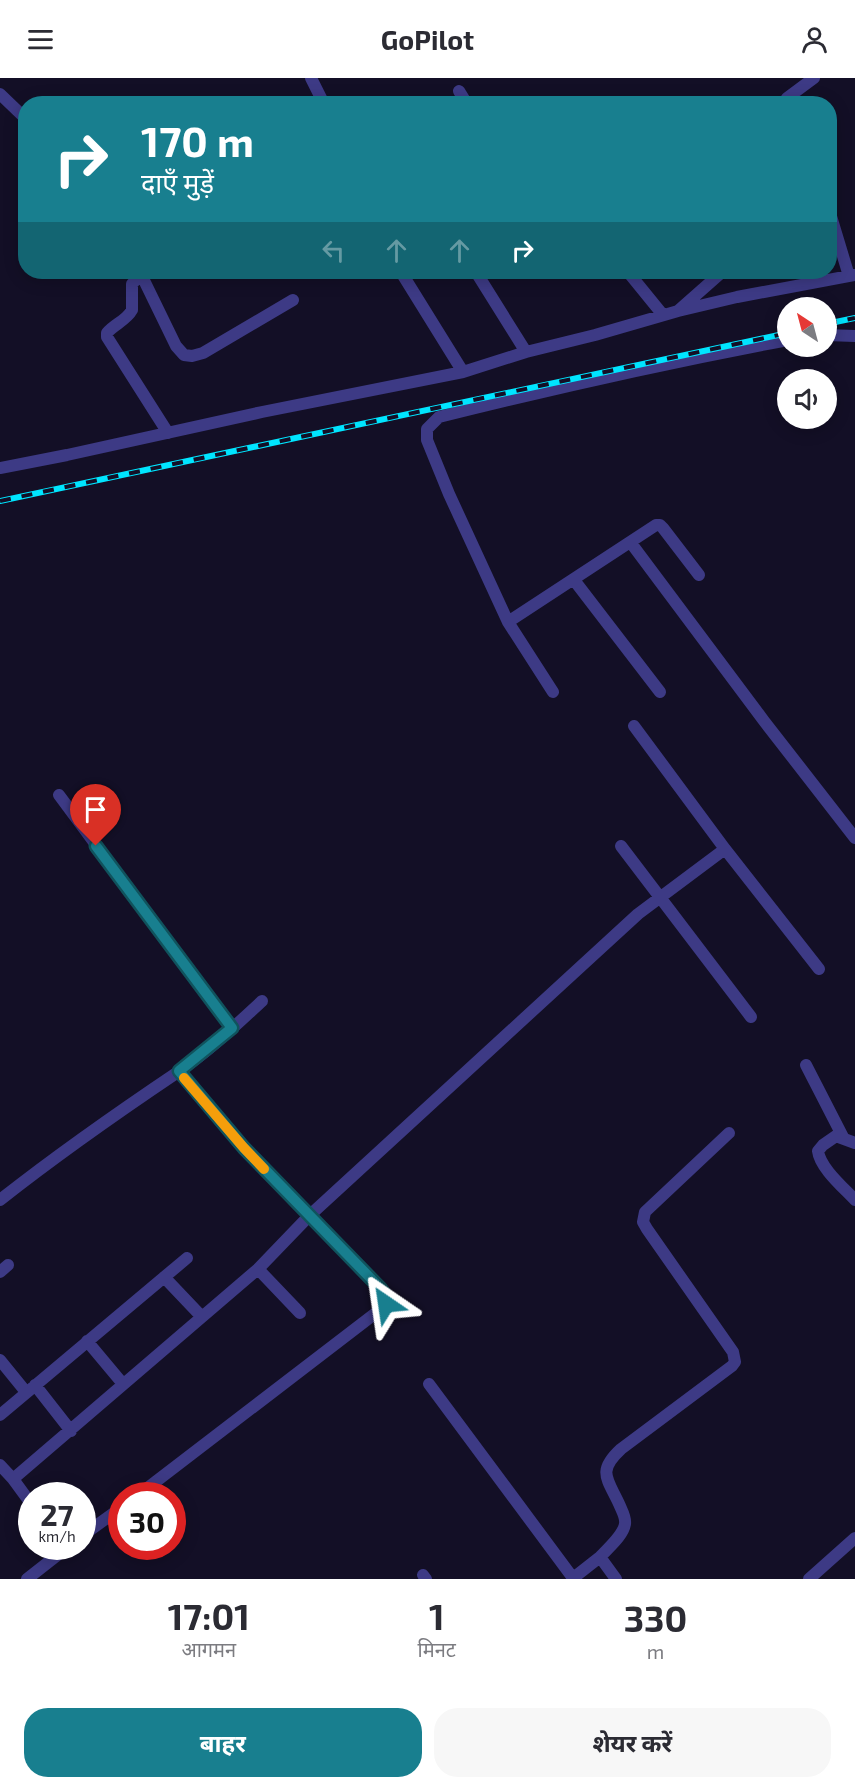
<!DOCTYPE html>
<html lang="hi">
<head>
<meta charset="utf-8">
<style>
	:root { --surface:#fff; --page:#f7f7f7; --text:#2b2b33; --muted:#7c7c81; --accent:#187f8f }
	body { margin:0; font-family:"Exo 2","Noto Sans Devanagari",sans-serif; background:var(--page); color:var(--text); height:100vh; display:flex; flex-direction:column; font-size:22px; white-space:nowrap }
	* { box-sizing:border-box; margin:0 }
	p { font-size:20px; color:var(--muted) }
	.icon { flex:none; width:33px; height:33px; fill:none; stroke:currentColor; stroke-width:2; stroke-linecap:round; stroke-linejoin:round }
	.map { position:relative; height:1501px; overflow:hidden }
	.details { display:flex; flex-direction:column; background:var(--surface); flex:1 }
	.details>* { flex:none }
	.hud { position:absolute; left:18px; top:18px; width:819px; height:183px; border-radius:24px; box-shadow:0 3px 15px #0003; background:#187f8f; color:#fff; overflow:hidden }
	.needle { width:39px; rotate:324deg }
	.buttons { position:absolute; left:777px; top:219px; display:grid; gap:12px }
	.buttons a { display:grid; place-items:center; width:60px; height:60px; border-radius:50%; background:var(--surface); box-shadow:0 3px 15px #0003; font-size:30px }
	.speed { position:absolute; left:18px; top:1404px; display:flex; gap:12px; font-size:30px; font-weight:700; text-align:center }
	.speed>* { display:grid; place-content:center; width:78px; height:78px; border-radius:50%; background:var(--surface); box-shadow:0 3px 15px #0003; line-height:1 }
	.speed small { font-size:15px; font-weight:400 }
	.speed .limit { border:9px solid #d22; background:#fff; color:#111 }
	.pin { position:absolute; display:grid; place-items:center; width:51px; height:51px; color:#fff; margin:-62px -26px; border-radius:50% 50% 50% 0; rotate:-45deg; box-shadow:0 0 6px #0007 }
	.pin .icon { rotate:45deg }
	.me { position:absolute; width:66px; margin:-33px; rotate:328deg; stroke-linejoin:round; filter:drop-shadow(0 0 4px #0008) }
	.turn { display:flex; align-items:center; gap:21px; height:126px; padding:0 24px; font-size:27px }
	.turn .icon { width:78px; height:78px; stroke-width:2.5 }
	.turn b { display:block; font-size:42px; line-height:51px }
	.lanes { display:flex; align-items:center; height:57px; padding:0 24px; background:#0003; justify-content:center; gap:30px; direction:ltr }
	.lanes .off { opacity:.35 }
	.eta { display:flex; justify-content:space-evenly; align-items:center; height:102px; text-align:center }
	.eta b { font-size:36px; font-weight:700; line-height:42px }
	.primary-button { display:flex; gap:12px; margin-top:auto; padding:12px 24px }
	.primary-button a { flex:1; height:69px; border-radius:24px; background:var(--accent); color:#fff; font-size:24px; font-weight:700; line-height:69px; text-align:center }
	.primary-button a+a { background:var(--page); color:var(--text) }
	header { display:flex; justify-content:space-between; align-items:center; height:78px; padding:0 24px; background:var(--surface); font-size:27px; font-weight:700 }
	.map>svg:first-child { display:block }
</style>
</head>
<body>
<header><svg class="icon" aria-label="menu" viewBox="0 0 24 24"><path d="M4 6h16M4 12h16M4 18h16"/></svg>GoPilot<svg class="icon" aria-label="person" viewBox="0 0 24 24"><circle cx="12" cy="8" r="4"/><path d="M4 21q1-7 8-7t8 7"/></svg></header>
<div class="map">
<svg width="855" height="1501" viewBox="0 0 855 1501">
	<rect width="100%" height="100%" fill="#130f26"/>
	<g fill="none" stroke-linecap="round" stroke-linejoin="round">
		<path stroke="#3d3a85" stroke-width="12" d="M311,0L324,26
			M459,13L467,26
			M0,16L26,41
			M783,26L787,20L814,0
			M830,86L831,95L830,99
			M830,135L849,198
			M140,194L176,268L184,277L192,278L203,275L293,222
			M401,194L463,294
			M476,194L526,274
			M628,194L663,237
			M141,196L132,206V232C126,243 114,246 107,255V259L168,355
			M679,232L722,194
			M826,257L855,258
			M0,390L67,377L262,334L463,294L526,274L595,257L678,233L737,219L855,197
			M631,465L764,643L855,760
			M574,502L660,614
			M508,544L656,447H660L663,450L699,497
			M553,614L508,544L449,416L427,362V351L439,339C555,310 671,284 788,262
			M634,648L725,771L819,891
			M59,717L232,950
			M621,768L751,939
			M806,987L844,1061
			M855,1065L836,1058L823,1067L818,1073C820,1090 844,1110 855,1122
			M0,1122C57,1077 117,1035 178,994C208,974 236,947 262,923
			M258,1191L300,1235
			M0,1194L8,1187
			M164,1199L202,1239
			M87,1263L123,1306
			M0,1282L26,1314
			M429,1306L573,1500
			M35,1307L71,1353
			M0,1337L187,1180
			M0,1387L13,1401L32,1427
			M13,1401L258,1191L309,1138L638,836L725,771
			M137,1418L381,1231L386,1226L385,1218L381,1211L244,1070L179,993
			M82,1458L122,1429
			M600,1479C608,1470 623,1458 625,1446C626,1439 622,1433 620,1428C608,1401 596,1394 621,1371L732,1288L735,1284L733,1274L647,1151L643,1144L645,1134L729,1055
			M423,1497L426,1501
			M27,1501L69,1468
			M572,1501L600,1479L616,1501
			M809,1501L855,1460"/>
		<defs>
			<path id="rail" d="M826,246L855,240
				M0,423L788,255"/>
		</defs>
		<use href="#rail" stroke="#00e5ff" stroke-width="6"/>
		<use href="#rail" stroke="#130f26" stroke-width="4" stroke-dasharray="11" stroke-linecap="butt"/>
	</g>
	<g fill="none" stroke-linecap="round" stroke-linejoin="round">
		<defs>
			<path id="route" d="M96,768L232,950L179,993L244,1070L381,1211L386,1218V1226"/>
		</defs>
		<use href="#route" stroke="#10535d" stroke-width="15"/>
		<use href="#route" stroke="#187f8f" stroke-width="10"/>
		<path stroke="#f59e0b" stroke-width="10" d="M184,1000L244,1070L264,1091"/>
	</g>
</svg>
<div class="buttons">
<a><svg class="needle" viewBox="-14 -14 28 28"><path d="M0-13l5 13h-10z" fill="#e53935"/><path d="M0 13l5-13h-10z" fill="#7c7c81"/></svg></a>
<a><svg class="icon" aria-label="sound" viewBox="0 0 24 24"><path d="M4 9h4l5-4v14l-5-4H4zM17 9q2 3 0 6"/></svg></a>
</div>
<div class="speed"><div>27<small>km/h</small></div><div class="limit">30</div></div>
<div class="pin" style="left:96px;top:768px;background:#d93025"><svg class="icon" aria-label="arrive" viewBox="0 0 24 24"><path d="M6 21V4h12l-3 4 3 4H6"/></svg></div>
<svg class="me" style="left:386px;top:1226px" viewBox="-20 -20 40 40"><path d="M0-17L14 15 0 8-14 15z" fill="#187f8f" stroke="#fff" stroke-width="4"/></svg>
<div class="hud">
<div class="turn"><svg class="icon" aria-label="right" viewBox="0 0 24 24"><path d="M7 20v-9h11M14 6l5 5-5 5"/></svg><div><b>170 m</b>दाएँ मुड़ें</div></div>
<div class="lanes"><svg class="icon off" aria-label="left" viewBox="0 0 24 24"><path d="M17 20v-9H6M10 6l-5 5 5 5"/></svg><svg class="icon off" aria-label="ahead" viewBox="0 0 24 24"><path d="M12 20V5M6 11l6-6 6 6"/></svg><svg class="icon off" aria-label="ahead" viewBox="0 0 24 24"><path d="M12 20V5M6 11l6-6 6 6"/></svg><svg class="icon" aria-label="right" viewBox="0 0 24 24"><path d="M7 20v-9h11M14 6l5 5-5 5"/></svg></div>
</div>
</div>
<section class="details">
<div class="eta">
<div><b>17:01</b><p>आगमन</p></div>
<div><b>1</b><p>मिनट</p></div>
<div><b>330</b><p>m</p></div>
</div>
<div class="primary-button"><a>बाहर</a><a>शेयर करें</a></div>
</section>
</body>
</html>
